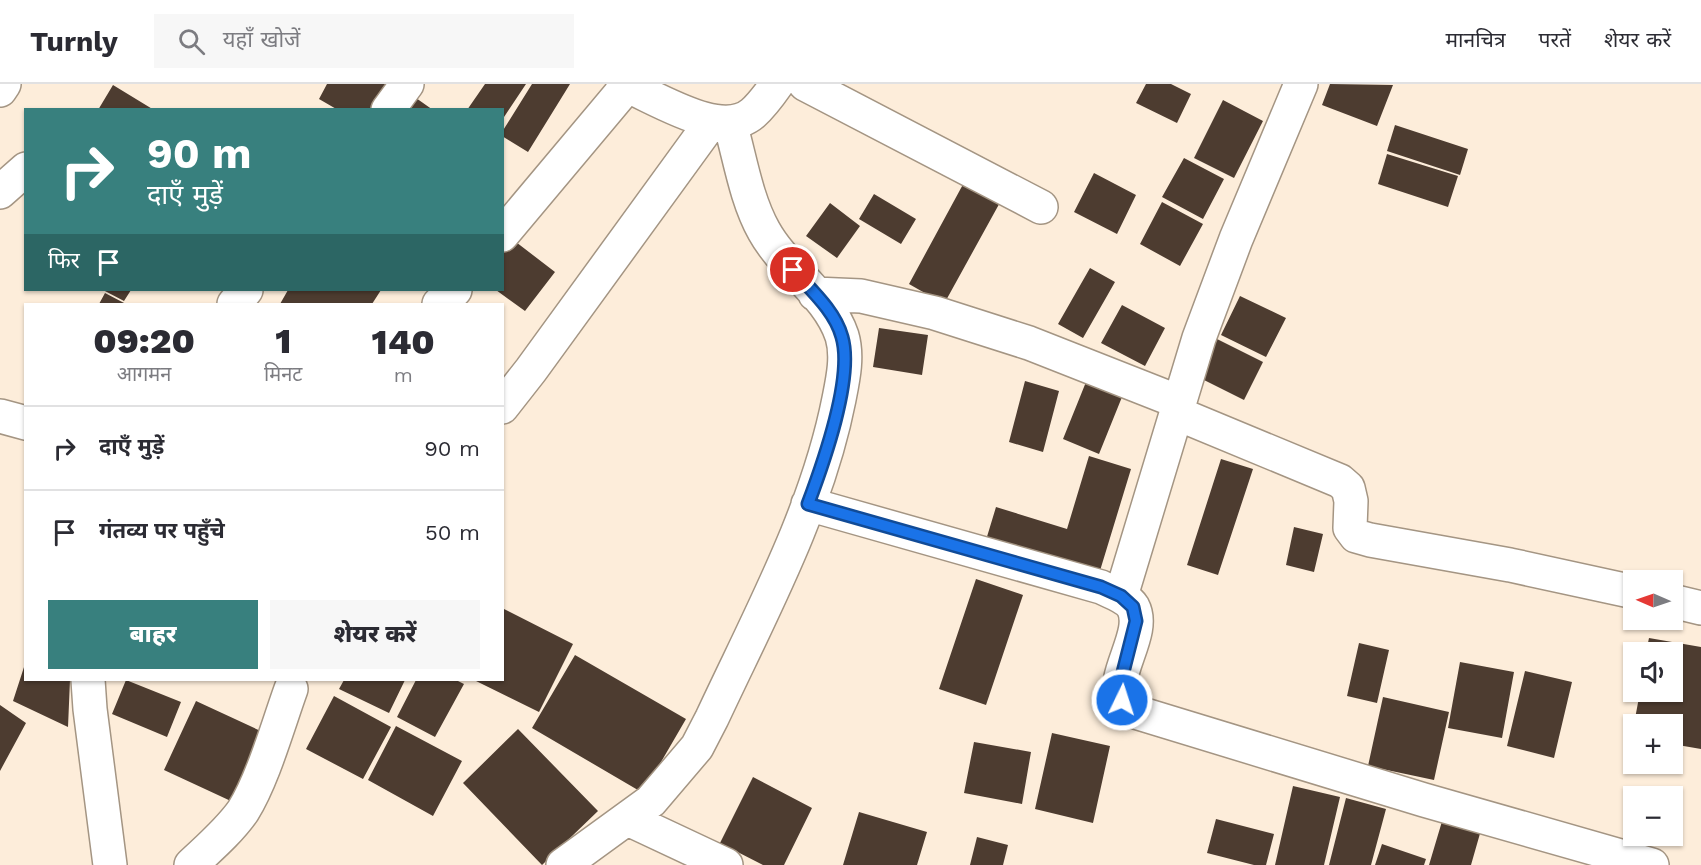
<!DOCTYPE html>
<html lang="hi">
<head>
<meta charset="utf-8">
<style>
	:root { --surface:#fff; --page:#f7f7f7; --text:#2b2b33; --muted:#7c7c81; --line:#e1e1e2; --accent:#38807e }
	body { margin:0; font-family:"Work Sans","Noto Sans Devanagari",sans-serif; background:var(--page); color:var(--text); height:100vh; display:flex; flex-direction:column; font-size:22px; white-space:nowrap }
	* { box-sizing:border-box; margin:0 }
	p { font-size:20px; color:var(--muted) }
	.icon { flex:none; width:33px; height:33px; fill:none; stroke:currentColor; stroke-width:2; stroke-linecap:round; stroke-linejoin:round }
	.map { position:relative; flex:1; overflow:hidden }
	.sheet { position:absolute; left:24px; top:219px; width:480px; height:378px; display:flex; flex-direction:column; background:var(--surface); border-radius:0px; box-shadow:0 2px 4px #0004 }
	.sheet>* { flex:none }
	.hud { position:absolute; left:24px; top:24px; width:480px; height:183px; border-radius:0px; box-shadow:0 2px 4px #0004; background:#38807e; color:#fff; overflow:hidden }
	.needle { width:39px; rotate:272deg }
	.tools { position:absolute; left:1623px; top:486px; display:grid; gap:12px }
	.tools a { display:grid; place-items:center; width:60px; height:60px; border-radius:0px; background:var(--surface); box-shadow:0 2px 4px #0004; font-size:30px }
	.pin { position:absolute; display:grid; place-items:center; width:51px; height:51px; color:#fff; margin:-26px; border:3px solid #fff; border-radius:50%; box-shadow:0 2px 6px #0007 }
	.me { position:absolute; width:66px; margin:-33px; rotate:4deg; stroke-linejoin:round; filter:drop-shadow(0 0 4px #0008) }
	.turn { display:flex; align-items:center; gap:21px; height:126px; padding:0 24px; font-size:27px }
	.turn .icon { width:78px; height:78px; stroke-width:2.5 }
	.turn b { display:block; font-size:42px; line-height:51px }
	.then { display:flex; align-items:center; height:57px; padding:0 24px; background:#0003; gap:12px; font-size:22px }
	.eta { display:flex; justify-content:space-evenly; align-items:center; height:102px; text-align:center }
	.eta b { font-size:36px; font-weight:800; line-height:42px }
	.cta { display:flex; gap:12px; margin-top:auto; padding:12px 24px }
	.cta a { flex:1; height:69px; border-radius:0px; background:var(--accent); color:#fff; font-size:24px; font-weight:800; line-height:69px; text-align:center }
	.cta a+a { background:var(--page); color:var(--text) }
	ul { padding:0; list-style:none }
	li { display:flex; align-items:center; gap:18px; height:84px; padding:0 24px; border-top:2px solid var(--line) }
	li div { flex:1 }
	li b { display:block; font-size:22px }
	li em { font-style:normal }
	header { display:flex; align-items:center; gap:36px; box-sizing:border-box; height:84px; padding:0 30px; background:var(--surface); border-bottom:2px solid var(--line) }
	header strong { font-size:28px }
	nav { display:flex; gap:33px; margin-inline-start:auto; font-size:21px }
	.search { width:420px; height:54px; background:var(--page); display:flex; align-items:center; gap:15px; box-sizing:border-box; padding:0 21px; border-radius:0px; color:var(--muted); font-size:22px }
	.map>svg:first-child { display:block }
</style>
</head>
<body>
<header>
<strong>Turnly</strong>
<div class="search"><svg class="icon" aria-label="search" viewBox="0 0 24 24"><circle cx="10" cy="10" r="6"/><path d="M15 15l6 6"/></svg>यहाँ खोजें</div>
<nav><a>मानचित्र</a><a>परतें</a><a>शेयर करें</a></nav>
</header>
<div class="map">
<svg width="1701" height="781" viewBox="0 0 1701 781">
	<rect width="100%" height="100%" fill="#fdedda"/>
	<path fill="#4d3c30" d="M327,0H388L374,26H338L319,15Z
		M485,0H526L502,36V26H467Z
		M532,0H570L528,68L502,52V48Z
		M1146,0H1171L1191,10L1177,39L1136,19Z
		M1330,0L1393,1L1377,42L1322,21Z
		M113,1L154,26H98Z
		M416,14L433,26H409Z
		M1223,16L1263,37L1234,94L1194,74Z
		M1395,41L1468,65L1460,91L1387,67Z
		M1387,70L1458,92L1448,123L1378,100Z
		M1184,74L1224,95L1203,135L1162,113Z
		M1094,89L1136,111L1117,150L1074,128Z
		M967,93L1003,113L944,220L909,200Z
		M874,110L916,135L901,160L859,135Z
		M1162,118L1203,140L1180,182L1140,160Z
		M830,119L860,142L837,174L806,152Z
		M512,155L555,188L525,227L496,206H502V168Z
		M1090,184L1115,198L1083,254L1058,240Z
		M103,206H131L124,217Z
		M288,206H381L372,220H280Z
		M105,209L126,220H99Z
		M1240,212L1286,234L1266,273L1221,251Z
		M1122,221L1165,244L1145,282L1101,259Z
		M879,244L928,251L922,291L873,283Z
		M1217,255L1263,278L1244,316L1198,293Z
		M1025,297L1059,307L1043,368L1009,358Z
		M1086,298L1122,313L1099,370L1063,355Z
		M1089,372L1131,385L1099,490L986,456L996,423L1067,445Z
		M1221,375L1253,385L1218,491L1187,481Z
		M1294,443L1323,450L1314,488L1286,481Z
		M976,495L1023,511L986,621L939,605Z
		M502,524L573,560L539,628L474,596H502Z
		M1649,554L1701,563V665L1672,660V640H1634L1640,608H1672V568H1646Z
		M1359,559L1389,566L1377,619L1347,612Z
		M575,571L686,635L643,709L532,644Z
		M1460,578L1514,588L1502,654L1448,644Z
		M25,580L26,596H70L68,643L13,617Z
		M1525,587L1572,598L1554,674L1507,662Z
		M126,596L181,618L167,653L112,630Z
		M344,596H405L389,629L339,605Z
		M416,596H456L464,600L435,653L397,633Z
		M334,612L391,643L363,695L306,665Z
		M1383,613L1449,628L1434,696L1368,682Z
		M196,617L265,649L233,718L164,686Z
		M0,621L26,639L0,687Z
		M396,642L462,677L433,732L368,696Z
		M518,645L598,727L542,781L463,699Z
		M1052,649L1110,662L1093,739L1035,725Z
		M974,658L1031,668L1022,720L964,709Z
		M753,693L812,724L784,781H763L720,759Z
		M1293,702L1340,713L1324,781H1275Z
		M1346,714L1386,725L1371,781H1329Z
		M859,728L927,748L917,781H843Z
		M1443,734L1481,746L1471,781H1429Z
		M1216,735L1274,750L1266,781H1254L1207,769Z
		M977,753L1008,761L1003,781H970Z
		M1382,760L1426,775L1424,781H1375Z"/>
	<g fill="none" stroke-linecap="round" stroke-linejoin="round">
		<defs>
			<path id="minor" d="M623,0C656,13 721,57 753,29C762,21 770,10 777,0
				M805,0L1041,123
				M0,6L4,0
				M388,26L407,0
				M0,108L26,85
				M502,151L627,2
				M815,210L861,212L935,229L1029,259L1179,318
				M234,220L246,206
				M439,220L455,206
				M502,323L531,286L712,37
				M1176,329L1340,397L1348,404L1351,417L1350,444L1356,452L1370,456L1510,481L1634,508
				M0,332L26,339
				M808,420L1101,503C1111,508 1127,513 1133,523C1147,549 1110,591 1122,616C1124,620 1129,624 1132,627L1424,716L1652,781
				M1121,512L1199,254L1236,155L1301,0
				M1672,517L1701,524
				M88,596L90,625L110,781
				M628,735L726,781
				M191,781C209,764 229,747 243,727C263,695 278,641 291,605
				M563,781L651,717L697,663L712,634C760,531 817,427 839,315C843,295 848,272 842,252C828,210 785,185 764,147C746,115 740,74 730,39"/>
		</defs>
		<use href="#minor" stroke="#a49583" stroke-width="36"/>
		<use href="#minor" stroke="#fff" stroke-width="33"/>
	</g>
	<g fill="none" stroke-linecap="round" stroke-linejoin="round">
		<defs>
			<path id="route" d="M793,186C811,206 835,227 842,253C854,294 823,380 808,420L1101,503L1121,512L1133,523L1136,537L1120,600L1122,616"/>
		</defs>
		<use href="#route" stroke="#114b97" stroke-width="15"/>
		<use href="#route" stroke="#1a73e8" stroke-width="10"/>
	</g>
</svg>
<div class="tools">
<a><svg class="needle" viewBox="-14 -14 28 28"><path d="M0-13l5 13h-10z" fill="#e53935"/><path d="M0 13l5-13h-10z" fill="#7c7c81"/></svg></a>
<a><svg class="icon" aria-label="sound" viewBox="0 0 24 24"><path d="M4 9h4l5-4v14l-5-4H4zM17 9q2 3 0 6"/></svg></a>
<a>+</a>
<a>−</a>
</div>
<div class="pin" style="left:793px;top:186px;background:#d93025"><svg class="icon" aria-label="arrive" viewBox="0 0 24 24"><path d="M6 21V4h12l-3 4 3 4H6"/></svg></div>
<svg class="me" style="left:1122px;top:616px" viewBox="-20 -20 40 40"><circle r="17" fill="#1a73e8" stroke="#fff" stroke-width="3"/><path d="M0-11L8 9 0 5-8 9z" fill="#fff"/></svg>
<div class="hud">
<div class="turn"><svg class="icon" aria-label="right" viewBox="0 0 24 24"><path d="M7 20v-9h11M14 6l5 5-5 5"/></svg><div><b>90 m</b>दाएँ मुड़ें</div></div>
<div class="then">फिर<svg class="icon" aria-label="arrive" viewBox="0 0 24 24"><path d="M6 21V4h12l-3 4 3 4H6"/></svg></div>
</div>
<section class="sheet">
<div class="eta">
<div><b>09:20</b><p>आगमन</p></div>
<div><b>1</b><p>मिनट</p></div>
<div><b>140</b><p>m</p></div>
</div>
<ul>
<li><svg class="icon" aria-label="right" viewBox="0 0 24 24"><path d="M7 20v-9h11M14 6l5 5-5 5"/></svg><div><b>दाएँ मुड़ें</b></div><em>90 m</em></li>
<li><svg class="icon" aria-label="arrive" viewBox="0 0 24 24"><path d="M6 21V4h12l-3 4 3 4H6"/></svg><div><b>गंतव्य पर पहुँचे</b></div><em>50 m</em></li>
</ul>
<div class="cta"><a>बाहर</a><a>शेयर करें</a></div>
</section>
</div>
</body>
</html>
